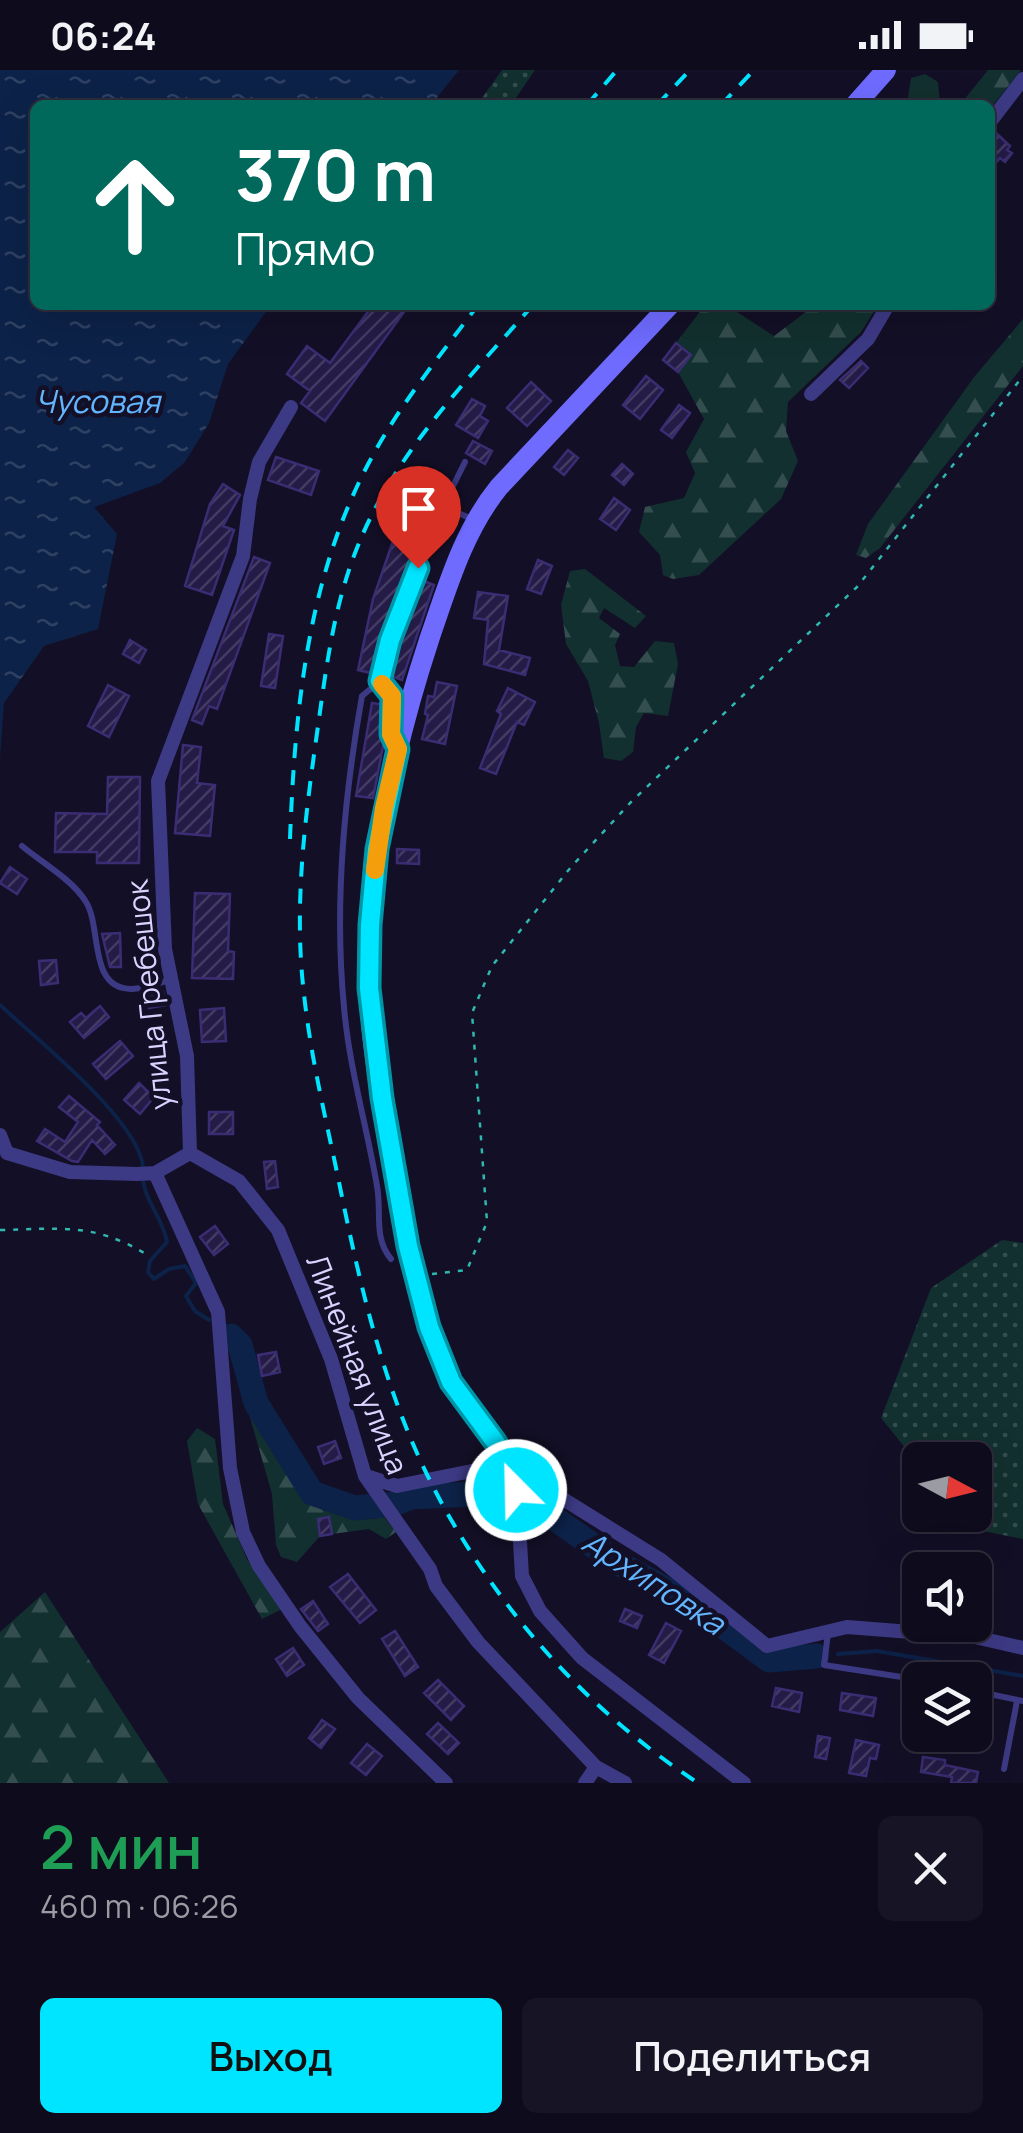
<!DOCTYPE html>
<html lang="ru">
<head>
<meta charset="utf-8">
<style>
	:root { --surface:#0e0b1c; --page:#171425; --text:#f1f3f6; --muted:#9b9ba3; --line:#2e2b3b; --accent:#00e5ff }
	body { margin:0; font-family:Manrope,sans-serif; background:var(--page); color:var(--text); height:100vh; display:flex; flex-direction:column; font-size:38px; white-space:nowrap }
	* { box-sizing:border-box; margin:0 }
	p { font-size:32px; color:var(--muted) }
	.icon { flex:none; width:55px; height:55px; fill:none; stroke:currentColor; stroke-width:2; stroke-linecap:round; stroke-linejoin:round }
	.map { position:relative; height:1713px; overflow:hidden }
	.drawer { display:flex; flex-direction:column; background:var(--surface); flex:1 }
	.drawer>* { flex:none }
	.top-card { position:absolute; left:30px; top:30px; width:965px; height:210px; border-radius:15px; box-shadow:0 10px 40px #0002,0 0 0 2px var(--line); background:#00695c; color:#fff; overflow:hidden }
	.needle { width:65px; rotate:97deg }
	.buttons { position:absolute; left:902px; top:1372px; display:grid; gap:20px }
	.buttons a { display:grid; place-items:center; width:90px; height:90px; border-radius:15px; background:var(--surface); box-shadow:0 10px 40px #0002,0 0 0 2px var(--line); font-size:50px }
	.pin { position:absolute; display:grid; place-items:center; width:85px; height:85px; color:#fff; margin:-102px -42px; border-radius:50% 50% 50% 0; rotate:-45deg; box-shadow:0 0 10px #0007 }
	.pin .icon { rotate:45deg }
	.me { position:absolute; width:110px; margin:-55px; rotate:337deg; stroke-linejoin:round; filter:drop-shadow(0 0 8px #0008) }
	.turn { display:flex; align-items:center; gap:35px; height:210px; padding:0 40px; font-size:45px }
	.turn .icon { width:130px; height:130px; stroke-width:2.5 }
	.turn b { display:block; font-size:70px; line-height:85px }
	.round { display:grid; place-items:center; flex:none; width:105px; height:105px; border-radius:15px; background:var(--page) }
	.overview { display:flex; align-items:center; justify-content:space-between; height:170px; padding:0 40px }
	h1 { font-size:60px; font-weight:600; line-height:75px; color:#1e9e55 }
	.primary-button { display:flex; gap:20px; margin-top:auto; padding:20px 40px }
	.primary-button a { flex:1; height:115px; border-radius:15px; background:var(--accent); color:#111; font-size:40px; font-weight:600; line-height:115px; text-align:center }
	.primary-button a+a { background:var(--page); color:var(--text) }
	.status { display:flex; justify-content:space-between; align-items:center; height:70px; padding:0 50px; background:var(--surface); direction:ltr }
	.status svg { height:28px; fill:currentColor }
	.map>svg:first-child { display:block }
</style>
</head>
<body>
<div class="status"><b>06:24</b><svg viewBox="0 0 49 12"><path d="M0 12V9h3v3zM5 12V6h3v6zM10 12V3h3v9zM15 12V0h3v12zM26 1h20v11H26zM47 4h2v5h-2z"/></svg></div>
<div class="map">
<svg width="1023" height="1713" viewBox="0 0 1023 1713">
	<defs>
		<pattern id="grass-dots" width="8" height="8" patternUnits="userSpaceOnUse" patternTransform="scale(2.5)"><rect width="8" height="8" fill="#12302f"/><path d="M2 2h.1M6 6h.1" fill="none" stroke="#344d4e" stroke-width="1.8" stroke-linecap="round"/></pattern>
		<pattern id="forest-firs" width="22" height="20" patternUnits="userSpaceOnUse" patternTransform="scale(2.5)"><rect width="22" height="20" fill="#12302f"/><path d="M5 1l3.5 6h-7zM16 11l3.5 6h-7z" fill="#344d4e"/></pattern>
		<pattern id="water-ripples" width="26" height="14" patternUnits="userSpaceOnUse" patternTransform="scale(2.5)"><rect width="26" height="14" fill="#0c2248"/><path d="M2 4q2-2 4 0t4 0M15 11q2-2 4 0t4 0" fill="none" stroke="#2f4163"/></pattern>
		<pattern id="building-hatch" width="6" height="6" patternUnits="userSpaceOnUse" patternTransform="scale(2.5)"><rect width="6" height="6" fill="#241b47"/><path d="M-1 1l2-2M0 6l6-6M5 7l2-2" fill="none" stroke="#433b63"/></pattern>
	</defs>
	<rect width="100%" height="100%" fill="#130f26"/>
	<path fill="url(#grass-dots)" d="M502,0H535L511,35H477Z
		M1002,1170L1023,1173V1469L972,1459L961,1445H975V1390H920V1396L881,1348L931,1218Z"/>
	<path fill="url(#forest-firs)" d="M988,0H1021L990,39V35H945L963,31Z
		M925,4L938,12L940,35H917L908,27L911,8Z
		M705,235H726L774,266L815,235H878L861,262L788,332L786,361L798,391L781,429L699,505L673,509L663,505L660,485L639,462L645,437L684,428L695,403L686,382L704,349L678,302L691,285L676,273Z
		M1023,249V296L880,478L866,488L856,485L868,454L975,306Z
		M585,499L646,546L635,558L604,538L599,548L620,564L615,575L620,596L634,597L655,571L674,573L678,594L668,646L644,643L636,657L633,682L621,691L604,688L599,653L588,611L566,574L561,535L570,501Z
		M248,1286L270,1342L319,1421L356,1434L373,1449L384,1447L396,1462L386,1469L369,1459L332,1464L329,1447L318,1449L320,1466L297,1492L281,1487L276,1475L272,1424L233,1288Z
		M197,1358L215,1369L223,1434L247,1489L282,1539L262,1549L198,1434L187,1371Z
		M45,1522L169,1713H0V1562Z"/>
	<path fill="url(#water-ripples)" d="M0,0H459L431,35H35V235H271L228,294L209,353L185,392L160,413L94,437L117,464L98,559L44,576L4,633L0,687Z"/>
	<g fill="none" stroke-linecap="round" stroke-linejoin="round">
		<path stroke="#0c2248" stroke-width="4" d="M0,935C35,968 141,1052 143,1098
			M143,1108C144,1130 163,1148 167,1172L150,1191L148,1202L154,1209L169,1199L185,1196L196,1213L186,1226L195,1241L209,1250
			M838,1584L877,1581L1023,1606"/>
		<path stroke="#0c2248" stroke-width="25" d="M231,1266L240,1275L256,1333L312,1423L355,1438L394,1434L411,1427L472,1424L551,1446L618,1493L692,1533L769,1590L817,1586"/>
	</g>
	<path fill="url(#building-hatch)" stroke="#3b2d73" stroke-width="2.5" d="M996,63L1010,76L1007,80L1012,83L1005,92L1000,88L990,100V70Z
		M373,235H409L325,351L301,333L310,321L287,304L307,276L330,293Z
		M676,273L691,285L678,302L663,290Z
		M861,291L868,298L849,318L840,310Z
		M646,306L663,320L640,349L623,335Z
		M531,312L551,331L527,356L507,338Z
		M472,329L485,336L480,346L488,351L478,368L456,355Z
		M679,335L690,343L672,368L661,360Z
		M473,371L492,381L485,394L466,383Z
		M568,380L578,388L564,405L554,397Z
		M276,387L319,401L311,425L268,410Z
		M622,394L633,404L624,415L612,405Z
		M223,414L240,425L223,456L234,460L212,525L185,516L210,434Z
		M614,428L630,440L616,460L600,449Z
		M401,448L427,458L384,567L375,604L358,600L373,529Z
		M254,487L270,493L217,639L209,636L202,654L192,650Z
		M538,490L552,496L541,524L527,519Z
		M421,510L434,515L402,610L388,605L397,572Z
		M478,522L508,526L499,580L530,588L525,605L484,594L488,550L474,548Z
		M269,564L283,566L275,618L261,616Z
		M130,570L146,580L139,593L123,584Z
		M437,612L457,616L445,674L422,669L428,645L425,644L428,626L434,627Z
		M108,615L129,626L109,667L88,656Z
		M508,618L535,632L524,655L517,652L496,704L480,698L501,644L497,641Z
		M372,633L385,635L383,659L386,661L373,728L356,726Z
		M183,675L201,677L197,713L215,715L210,766L175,763Z
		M108,707H140L139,793H97V782H55L56,743L107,744Z
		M397,779L419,780V794L397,793Z
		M10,797L27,809L17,824L0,813Z
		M195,823L230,824L228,881L234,882L233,909L192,908Z
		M120,863L121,897H110L102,864Z
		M56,890L58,913L41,915L39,891Z
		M163,922L166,935L149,938L146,925Z
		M100,936L109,947L84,968L70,952L81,943L86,948Z
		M224,938L226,971L202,972L200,940Z
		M120,971L133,986L106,1009L93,994Z
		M139,1013L147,1021H159L140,1044L124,1030Z
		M69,1026L100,1052L97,1055L115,1075L105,1084L92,1070L78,1092L72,1091L37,1071L45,1059L65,1072L78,1052L59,1037Z
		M209,1042H233V1064H209Z
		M275,1091L278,1117L267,1119L264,1092Z
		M215,1156L228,1174L214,1185L200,1167Z
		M276,1282L280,1302L262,1306L258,1285Z
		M335,1371L341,1388L324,1394L318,1377Z
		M329,1447L332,1464L320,1466L318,1449Z
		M348,1504L376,1540L360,1553L330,1517Z
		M313,1531L328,1554L318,1561L301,1539Z
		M625,1539L642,1546L637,1558L620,1551Z
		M666,1553L681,1561L664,1593L649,1585Z
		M395,1561L418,1597L405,1606L382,1569Z
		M293,1578L304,1595L287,1606L276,1589Z
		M438,1610L464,1636L451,1650L424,1623Z
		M776,1618L802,1623L799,1642L772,1636Z
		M842,1623L876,1628L873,1646L840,1640Z
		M322,1650L335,1659L321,1678L309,1668Z
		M438,1653L459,1673L448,1684L427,1664Z
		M818,1666L830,1668L826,1689L815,1687Z
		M856,1670L879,1675L876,1689L870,1688L866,1706L849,1703Z
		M367,1674L382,1686L366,1705L351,1693Z
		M923,1687L945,1690V1695L978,1702L976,1713H951L952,1707L921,1702Z"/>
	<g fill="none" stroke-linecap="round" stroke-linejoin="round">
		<path stroke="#2fb8b0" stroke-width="2.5" stroke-dasharray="5 8" stroke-linecap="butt" d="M0,1160C60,1159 92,1152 146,1184
			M432,1204L467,1200L487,1152L472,943L492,896L571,797L631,732L857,517L1023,306"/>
		<path stroke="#3d3a85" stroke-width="6" d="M443,436L465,392
			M380,611L391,626L393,670
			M22,776C41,792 73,810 86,832C102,857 88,920 132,919C144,918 158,913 170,910
			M391,1189C373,1167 382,1143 377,1116C367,1057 349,997 344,937C334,834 344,727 362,626L380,611L390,570L443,436L474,450
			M828,1563L824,1595L921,1610
			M975,1621L1023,1631
			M1004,1699L1017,1631"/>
		<path stroke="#3d3a85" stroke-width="14" d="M990,52L1023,9
			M811,324L868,269L888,235
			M0,1065L7,1083
			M7,1083L70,1102L137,1104L155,1103L190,1083
			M190,1083L239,1111L278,1160L331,1289L365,1406L430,1499L436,1516L478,1572L596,1697L625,1713
			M190,1083L187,986L165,879L158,711L243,486L250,429L259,392L291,337
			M155,1103L218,1242L230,1398L243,1462L259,1496L300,1556L358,1628L446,1713
			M507,1394L661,1490L767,1576L847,1557L975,1567L1023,1578
			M507,1394L517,1420L522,1506L540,1541L582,1588L744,1713
			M366,1406L397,1416L507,1394
			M585,1713L596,1697"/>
		<path stroke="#6f6bff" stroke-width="20" d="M855,35L886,0
			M507,1394C497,1368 475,1349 460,1326C446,1306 437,1281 429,1257C412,1207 405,1155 395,1103C384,1041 370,978 369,915C367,797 393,679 430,567C448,515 464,460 499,417L670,235"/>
		<path stroke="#00e5ff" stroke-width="4" stroke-dasharray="15 12" stroke-linecap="butt" d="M587,35L617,0
			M657,35L690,0
			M721,35L754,0
			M533,235C467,310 394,384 357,478C335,533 327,591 319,649C306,741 293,832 304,924C311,991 328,1057 341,1122C365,1239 392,1350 453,1453C515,1559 596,1646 698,1713
			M290,769C295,636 308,503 373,385C402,332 442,283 478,235"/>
	</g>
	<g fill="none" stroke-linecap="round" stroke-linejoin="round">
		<defs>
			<path id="route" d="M418,498L390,570L380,611L392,626L391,664L398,679L377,779L370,855L369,918L382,1028L408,1176L429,1257L451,1312L496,1373L516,1420"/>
		</defs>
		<use href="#route" stroke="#0095a6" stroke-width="25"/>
		<use href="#route" stroke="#00e5ff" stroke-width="18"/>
		<path stroke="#f59e0b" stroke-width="18" d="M375,800L384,738L398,679L391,664L392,626L382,614"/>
	</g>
	<g text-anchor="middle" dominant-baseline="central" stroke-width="9" stroke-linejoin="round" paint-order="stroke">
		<g font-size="30" fill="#d9d4ff" stroke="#130f26">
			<text transform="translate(148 925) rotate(-96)">улица Гребешок</text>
			<text transform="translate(358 1294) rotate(69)">Линейная улица</text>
		</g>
		<g font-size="32" font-style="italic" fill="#62b6ff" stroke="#130f26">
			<text x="97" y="331">Чусовая</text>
			<text transform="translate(654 1512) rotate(33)">Архиповка</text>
		</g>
	</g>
</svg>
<div class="buttons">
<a><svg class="needle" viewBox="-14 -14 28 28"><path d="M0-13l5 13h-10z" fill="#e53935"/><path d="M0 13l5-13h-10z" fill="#9b9ba3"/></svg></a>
<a><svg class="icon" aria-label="sound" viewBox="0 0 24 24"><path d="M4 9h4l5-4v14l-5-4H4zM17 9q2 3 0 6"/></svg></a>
<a><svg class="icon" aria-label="layers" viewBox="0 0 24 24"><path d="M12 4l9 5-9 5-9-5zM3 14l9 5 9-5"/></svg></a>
</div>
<div class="pin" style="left:418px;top:498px;background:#d93025"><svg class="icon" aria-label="arrive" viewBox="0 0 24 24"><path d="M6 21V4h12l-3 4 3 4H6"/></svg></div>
<svg class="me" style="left:516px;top:1420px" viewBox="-20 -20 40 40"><circle r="17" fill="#00e5ff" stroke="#fff" stroke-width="3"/><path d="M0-11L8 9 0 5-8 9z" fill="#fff"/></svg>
<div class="top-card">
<div class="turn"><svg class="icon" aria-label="ahead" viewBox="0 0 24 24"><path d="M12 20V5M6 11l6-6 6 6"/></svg><div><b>370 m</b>Прямо</div></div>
</div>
</div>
<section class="drawer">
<div class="overview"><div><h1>2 мин</h1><p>460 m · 06:26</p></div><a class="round"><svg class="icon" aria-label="close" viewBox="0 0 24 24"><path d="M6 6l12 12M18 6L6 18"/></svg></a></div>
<div class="primary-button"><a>Выход</a><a>Поделиться</a></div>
</section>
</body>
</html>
